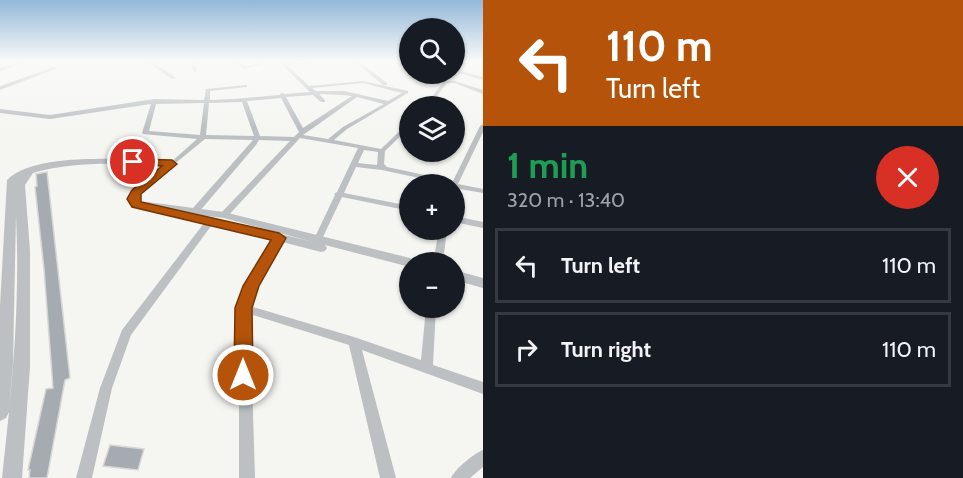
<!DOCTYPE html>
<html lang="en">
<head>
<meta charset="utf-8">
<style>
	:root { --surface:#171b24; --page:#242831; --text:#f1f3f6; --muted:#9ea1a6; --line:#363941 }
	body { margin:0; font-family:Cabin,sans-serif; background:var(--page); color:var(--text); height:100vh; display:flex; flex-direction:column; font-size:22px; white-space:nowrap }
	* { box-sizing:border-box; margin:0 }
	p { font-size:20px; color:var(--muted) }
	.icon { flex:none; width:33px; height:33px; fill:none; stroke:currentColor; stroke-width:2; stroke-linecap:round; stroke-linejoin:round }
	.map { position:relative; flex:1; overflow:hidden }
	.details { display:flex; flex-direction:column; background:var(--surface); width:480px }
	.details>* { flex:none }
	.banner { background:#b45309; color:#fff; overflow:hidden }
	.tools { position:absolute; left:399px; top:18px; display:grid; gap:12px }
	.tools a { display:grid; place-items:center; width:66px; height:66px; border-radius:50%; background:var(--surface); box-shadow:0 2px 4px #0004; font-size:30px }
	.pin { position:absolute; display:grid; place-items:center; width:51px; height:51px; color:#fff; margin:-26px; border:3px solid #fff; border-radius:50%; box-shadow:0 2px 6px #0007 }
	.me { position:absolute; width:66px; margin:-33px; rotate:0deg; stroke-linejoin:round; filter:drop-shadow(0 0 4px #0008) }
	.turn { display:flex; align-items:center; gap:21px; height:126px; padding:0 24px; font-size:27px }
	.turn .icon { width:78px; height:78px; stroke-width:2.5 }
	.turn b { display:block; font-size:42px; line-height:51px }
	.round { display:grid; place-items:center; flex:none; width:63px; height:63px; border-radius:32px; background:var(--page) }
	.overview { display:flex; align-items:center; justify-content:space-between; height:102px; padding:0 24px }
	h1 { font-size:36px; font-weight:700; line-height:45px; color:#1e9e55 }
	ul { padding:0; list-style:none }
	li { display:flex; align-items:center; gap:18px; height:75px; margin:0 12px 9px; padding:0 12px; border:3px solid var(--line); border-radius:0px }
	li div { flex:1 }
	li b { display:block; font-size:22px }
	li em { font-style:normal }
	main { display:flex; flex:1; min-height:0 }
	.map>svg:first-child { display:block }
</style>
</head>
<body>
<main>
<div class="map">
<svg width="483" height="478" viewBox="0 0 483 478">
	<rect width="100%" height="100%" fill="#f5f5f2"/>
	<path fill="#a5abb0" stroke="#d6d6d5" stroke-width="1.5" d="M47,172L70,378L65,380L47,478H29L30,470H28L46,389L53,388L44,269L35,187L37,186L36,174Z
		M110,445L144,449L138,470L103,466Z"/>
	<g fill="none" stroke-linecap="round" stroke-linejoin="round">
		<path stroke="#b6b9bb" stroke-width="1.5" stroke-dasharray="1.5 1.5" stroke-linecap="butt" d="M458,64L468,61"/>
		<path fill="#bcc0c3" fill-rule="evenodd" d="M21,61H28L0,71V68Z
			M146,61H151L176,78L172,79Z
			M190,61H194L197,72L193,71Z
			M231,61H236L246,66L260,63V61H264V64L245,69Z
			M278,61H283L286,64L332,61L288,66L309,86L363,81L408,91V93L347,129L334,140L381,149L410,121V127L385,151L384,164L387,167L453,181L480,126L483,124V132L458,184L483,189V193L454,188V184H447L382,170L356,167L344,193L410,206V211L342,197L322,239L318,242L314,239L335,195L334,194L337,192L358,148L300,138L227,217L224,218L220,215L221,213L290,141L259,140L256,145L199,212H196L192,210L193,208L253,140L205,139L172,166L170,165V163L197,139L143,134L142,133L151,104L50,119L0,113V109L50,115L154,99L204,100L206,89L245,85H247V87L210,91V100L233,99L279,95L282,93L284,94L310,92ZM363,83L402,93L388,101L344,91H316L312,88ZM319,94L344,95L352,96L303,128L286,97L313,95L321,102H325V100ZM357,97L384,104L343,127L328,139L303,135ZM281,98L299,132L294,137L260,136L247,101ZM242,102L254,136L206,135L209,103ZM204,103L200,135L149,131L156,104ZM364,150L378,152L377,165L358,163Z
			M354,61H359L387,83V85H383Z
			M54,67L58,68L0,90V86Z
			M454,69L483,77V80L454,72Z
			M444,81H455L483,90V94L454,83H447L429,106H425Z
			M454,216L483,222V228L454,222Z
			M211,217L214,218L215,220L214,222L131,335L112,388L92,478H76L100,388L122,330L208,218Z
			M439,230H447L443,262H433Z
			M279,235L283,238L256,286L250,306L354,337L421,360L426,308H436L433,365L483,382V394L362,350L396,478H380L349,345L250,314L255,478H239V308L246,286L276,236Z
			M483,450V467L470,478H451C455,469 473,454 483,450Z"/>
		<path fill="#bcc0c3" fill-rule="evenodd" d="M137,159L172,161L177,164L140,195L138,199L140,201L224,212L410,258L416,262H410V267L325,245L327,248L325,251L321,252L200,221L198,219L203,216L132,206L128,199L132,191L163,166C122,163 73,161 33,173L25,185L30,251V367L22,478H2L9,412L6,418L0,421V306L7,180C31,155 103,159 137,159ZM16,215C19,279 16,344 9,408L13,363ZM207,216L224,218L313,242Z
			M454,270L483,278V288L454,280Z"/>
	</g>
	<linearGradient id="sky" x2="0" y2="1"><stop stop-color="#93b8d9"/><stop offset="0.48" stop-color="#fafaf9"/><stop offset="1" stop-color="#fafaf9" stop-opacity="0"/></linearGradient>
	<rect width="483" height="128" fill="url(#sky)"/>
	<path fill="#b45309" stroke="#753606" stroke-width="1.5" d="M133,159L172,160L177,164L141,194V202L279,233L286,238L259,286L252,308L253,375L250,381L243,384L237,381L234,375L235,308L243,286L271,240L132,207L127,199L132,190L162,166L130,164V160Z"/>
</svg>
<div class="tools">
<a><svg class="icon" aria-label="search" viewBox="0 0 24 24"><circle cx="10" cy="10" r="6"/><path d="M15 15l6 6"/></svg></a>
<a><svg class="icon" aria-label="layers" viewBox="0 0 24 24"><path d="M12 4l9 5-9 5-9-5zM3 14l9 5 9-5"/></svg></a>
<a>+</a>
<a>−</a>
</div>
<div class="pin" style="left:133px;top:162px;background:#d93025"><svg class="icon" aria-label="arrive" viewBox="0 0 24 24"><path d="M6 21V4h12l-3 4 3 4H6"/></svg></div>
<svg class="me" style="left:243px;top:375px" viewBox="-20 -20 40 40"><circle r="17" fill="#b45309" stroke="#fff" stroke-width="3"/><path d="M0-11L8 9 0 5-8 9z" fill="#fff"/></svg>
</div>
<section class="details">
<div class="banner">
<div class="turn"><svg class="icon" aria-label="left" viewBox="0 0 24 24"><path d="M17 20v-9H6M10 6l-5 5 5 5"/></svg><div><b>110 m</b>Turn left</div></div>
</div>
<div class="overview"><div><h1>1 min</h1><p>320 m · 13:40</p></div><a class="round" style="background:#d93025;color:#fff"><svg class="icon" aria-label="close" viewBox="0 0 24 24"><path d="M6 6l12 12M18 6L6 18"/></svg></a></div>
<ul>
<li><svg class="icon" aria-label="left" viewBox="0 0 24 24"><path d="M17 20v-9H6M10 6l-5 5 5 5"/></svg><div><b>Turn left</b></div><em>110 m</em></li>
<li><svg class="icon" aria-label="right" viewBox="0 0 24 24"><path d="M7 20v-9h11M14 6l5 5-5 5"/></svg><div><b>Turn right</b></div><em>110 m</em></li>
</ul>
</section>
</main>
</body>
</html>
